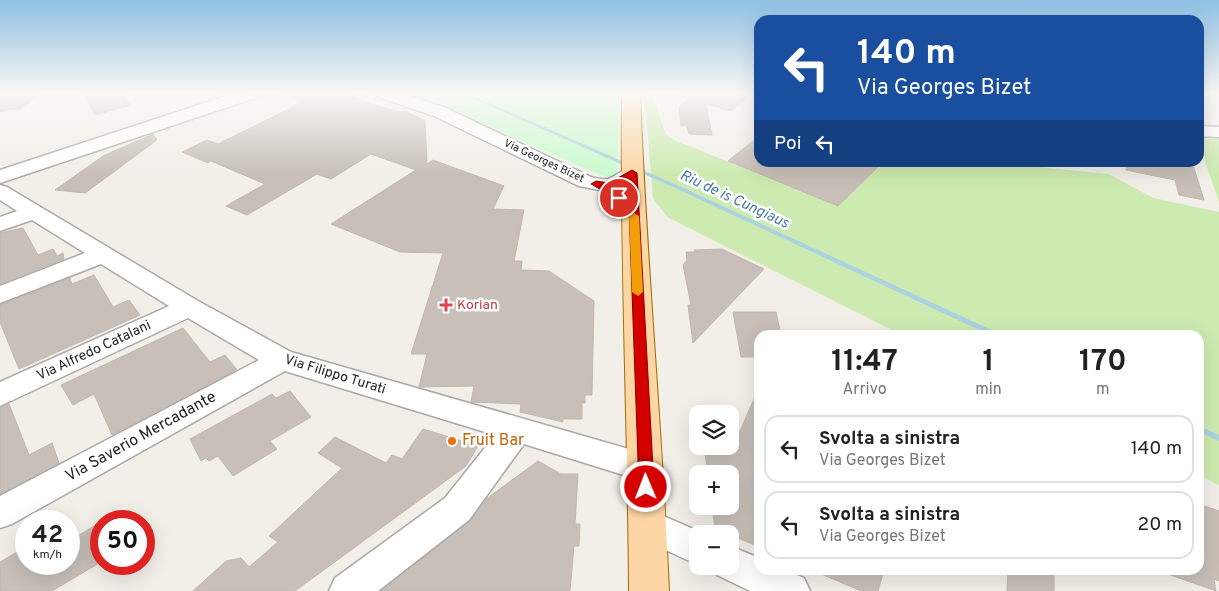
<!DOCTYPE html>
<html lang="it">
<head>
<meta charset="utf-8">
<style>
	:root { --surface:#fff; --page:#f6f6f6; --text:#222; --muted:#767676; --line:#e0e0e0 }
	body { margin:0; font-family:Overpass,sans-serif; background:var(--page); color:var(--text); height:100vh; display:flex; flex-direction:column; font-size:19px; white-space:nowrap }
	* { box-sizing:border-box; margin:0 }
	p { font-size:16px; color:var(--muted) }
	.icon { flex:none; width:28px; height:28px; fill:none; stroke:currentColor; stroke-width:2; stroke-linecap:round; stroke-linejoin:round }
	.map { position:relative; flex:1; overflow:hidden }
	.panel { position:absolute; left:754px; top:330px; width:450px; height:245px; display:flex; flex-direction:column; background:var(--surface); border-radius:15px; box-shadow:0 5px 20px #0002 }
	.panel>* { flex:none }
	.banner { position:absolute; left:754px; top:15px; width:450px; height:152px; border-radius:15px; box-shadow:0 5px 20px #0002; background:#1a4fa0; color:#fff; overflow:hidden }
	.controls { position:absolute; left:689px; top:405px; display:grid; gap:10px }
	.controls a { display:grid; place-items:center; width:50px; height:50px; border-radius:10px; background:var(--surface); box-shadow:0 5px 20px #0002; font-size:25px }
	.speed { position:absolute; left:15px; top:510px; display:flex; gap:10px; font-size:25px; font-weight:700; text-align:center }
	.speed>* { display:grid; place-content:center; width:65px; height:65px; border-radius:50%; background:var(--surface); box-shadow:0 5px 20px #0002; line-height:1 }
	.speed small { font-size:12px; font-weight:400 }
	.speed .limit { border:8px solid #d22; background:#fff; color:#111 }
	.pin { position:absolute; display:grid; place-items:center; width:42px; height:42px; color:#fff; margin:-21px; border:2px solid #fff; border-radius:50%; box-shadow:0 1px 5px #0007 }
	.me { position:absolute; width:55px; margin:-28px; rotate:359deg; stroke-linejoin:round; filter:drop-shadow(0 0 4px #0008) }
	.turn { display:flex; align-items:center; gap:18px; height:105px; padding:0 20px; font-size:22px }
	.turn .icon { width:65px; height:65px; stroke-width:2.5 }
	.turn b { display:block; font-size:35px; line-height:42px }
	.then { display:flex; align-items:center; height:48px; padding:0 20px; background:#0003; gap:10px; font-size:19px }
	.eta { display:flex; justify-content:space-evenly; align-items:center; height:85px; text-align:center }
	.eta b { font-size:30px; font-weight:700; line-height:35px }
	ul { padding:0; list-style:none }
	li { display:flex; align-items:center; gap:15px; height:68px; margin:0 10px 8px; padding:0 10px; border:2px solid var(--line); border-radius:15px }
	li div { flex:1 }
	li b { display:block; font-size:19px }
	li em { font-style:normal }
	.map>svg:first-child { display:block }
</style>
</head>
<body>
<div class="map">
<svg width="1219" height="591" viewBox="0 0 1219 591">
	<rect width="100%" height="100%" fill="#f2efe9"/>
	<path fill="#cdebb0" d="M653,96L665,133L674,140L838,206L883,163L987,162L1109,174L1153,198L1219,212V485L1199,475V335H902L669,218L657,204L653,198L645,101Z
		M1199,138L1219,139V202L1199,144Z"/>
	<path fill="#c8facc" d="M402,92H620L617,176L606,177C538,148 471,118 402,92Z"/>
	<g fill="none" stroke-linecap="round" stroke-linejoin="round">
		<path fill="#aad3df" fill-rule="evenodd" d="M458,92H464L677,185L998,333L999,335H990L673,187Z
			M1199,426L1219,435V441L1199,432Z"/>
	</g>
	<path fill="#c7bfb8" stroke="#c4b6ab" d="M0,92H42L21,109H10L0,112Z
		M84,92H119L131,105L95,115Z
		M281,92H341L377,106L401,112L405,111L425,121L427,164L433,160L504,186L493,209L524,210L514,261H522L521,270L549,271L594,301L592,395H585V403H582V419H563V422L520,412L521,404L471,402L474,386L419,387L427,354H411L443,253L400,252L331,224L416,170L371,154L331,179L317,174L247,215L226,206L265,184L211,161L208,163L182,152L207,140L218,144L303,102Z
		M683,92H753L731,111L706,104L712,135L689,134L687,126H681L679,106L689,99L683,97Z
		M153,134L157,140L85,193L55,190L103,156Z
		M759,136V162H883L838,206L728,161Z
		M1127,162H1192L1204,200L1179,195L1175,180L1126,170Z
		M23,228L38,255L53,249L57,256L63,253L64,259L0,284V233Z
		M722,249L764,269L693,343L688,305H691L683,265L687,260L686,252H695L694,250Z
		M94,275L113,307L129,300L140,315L19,369L0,322V305L70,278L72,284Z
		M733,312H776L780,331H770V335H759V357H741Z
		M183,328L210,362L225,355L237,370L112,435L94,394L73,405L61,385Z
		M759,387V547L715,528L712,506H730V474H708L704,446H730V441L735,443Z
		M290,391L311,417L270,441L277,449L233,476L218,456L209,461L206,458L201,461L190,439L272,394L276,398Z
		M9,404L29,455L52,443L59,463L0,494V408Z
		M423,429L478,446L466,466L295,591H193L226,561L241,558L249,567L278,542L269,536L342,468L318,453L335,437L386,463L392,455L402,459Z
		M538,461L561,474H578L575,524H580L579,546H574L570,591H381L470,521L486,499Z
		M1199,504L1219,511V581L1214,579L1216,591L1162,572V570H1199Z
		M101,522V562L52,591H0V562L26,547V564H69V541Z
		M812,570H884L878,591H861Z
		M1008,570H1054V591H1007Z"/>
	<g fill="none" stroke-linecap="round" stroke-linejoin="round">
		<defs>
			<path id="minor" d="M238,92H263L261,96L0,183V170Z
				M374,92H399L446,108L591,177C596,178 603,180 608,179C620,175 625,165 639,169L642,173L639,177L617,190L610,192L579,186L434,116L376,96Z
				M1199,126L1219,127V137L1199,136Z
				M0,185L7,187L198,301L291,352L646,454L657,458L662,468L657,478L646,482L524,444L469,520L378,591H329L335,578L445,498L495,435L285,371L12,524L0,528V496L259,360L188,318L0,406V382L169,306L101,264L0,303V286L85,253L32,220L0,231V217L17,211L0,200Z
				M647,509L705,534H698V565L635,536L630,525L635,514Z
				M730,546L759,558V570H786L804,578L810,591H750L717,575L713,566H730Z"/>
			<path id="major" d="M622,92H640C646,259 662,425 669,591H629C628,425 620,258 622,92Z"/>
		</defs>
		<use href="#minor" stroke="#a9a9a9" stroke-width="3"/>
		<use href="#major" stroke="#a06b00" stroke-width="2"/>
		<use href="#minor" fill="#fff" fill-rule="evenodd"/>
		<use href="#major" fill="#fcd6a4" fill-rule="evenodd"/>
	</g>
	<linearGradient id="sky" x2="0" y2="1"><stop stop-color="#8fc0e4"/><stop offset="0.53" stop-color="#f9f8f5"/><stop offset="1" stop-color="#f9f8f5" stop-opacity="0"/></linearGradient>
	<rect width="1219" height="175" fill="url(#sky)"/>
	<path fill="#d40000" stroke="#8a0000" d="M632,170L637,173L654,487L652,492L646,493L641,492L639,487L628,180L610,189L623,196V200H619L591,184L596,181L609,183Z"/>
	<path fill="#f59e0b" d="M634,213L639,216L643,292L638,296L632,292L629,216Z"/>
	<path fill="#e0444e" stroke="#fff" stroke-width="2" d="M443.5 297.5h5v5h5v5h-5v5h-5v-5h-5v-5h5z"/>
	<circle fill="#e8710a" stroke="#fff" stroke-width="2" cx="452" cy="441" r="5"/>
	<g text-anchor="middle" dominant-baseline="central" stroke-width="5" stroke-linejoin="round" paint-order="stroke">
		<g font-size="11" fill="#222" stroke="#fff">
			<text transform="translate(544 161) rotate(25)">Via Georges Bizet</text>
		</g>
		<g font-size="14" fill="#be3a42" stroke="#fff" text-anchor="start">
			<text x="457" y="305">Korian</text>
		</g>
		<g font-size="14" fill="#222" stroke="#fff">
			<text transform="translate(94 351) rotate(-25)">Via Alfredo Catalani</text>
			<text transform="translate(335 375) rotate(17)">Via Filippo Turati</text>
		</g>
		<g font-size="15" font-style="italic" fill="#4a7aab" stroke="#fff">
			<text transform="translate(734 200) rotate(25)">Riu de is Cungiaus</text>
		</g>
		<g font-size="16" fill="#222" stroke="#fff">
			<text transform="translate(141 437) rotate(-29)">Via Saverio Mercadante</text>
		</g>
		<g font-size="16" fill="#c56008" stroke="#fff" text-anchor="start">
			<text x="462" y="441">Fruit Bar</text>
		</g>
	</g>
</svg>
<div class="controls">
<a><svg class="icon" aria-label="layers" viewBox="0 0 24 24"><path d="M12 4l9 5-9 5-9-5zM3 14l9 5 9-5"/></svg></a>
<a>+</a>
<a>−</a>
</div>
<div class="speed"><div>42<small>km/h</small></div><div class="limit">50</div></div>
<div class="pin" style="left:619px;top:198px;background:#d93025"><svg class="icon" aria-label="arrive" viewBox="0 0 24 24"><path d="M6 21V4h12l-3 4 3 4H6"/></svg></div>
<svg class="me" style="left:646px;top:487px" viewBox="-20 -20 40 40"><circle r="17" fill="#d40000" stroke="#fff" stroke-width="3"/><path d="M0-11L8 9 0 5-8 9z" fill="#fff"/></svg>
<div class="banner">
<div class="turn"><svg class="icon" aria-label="left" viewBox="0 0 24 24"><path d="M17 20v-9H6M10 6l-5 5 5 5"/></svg><div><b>140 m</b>Via Georges Bizet</div></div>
<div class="then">Poi<svg class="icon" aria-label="left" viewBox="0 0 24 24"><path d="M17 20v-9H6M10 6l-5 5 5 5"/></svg></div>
</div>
<section class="panel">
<div class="eta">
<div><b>11:47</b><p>Arrivo</p></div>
<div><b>1</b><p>min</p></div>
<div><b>170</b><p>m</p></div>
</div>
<ul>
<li><svg class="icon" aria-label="left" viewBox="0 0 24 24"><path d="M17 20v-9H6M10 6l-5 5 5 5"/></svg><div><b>Svolta a sinistra</b><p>Via Georges Bizet</p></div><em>140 m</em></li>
<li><svg class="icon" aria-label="left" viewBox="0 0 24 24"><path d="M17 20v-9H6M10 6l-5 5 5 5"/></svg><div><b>Svolta a sinistra</b><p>Via Georges Bizet</p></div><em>20 m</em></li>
</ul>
</section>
</div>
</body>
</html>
